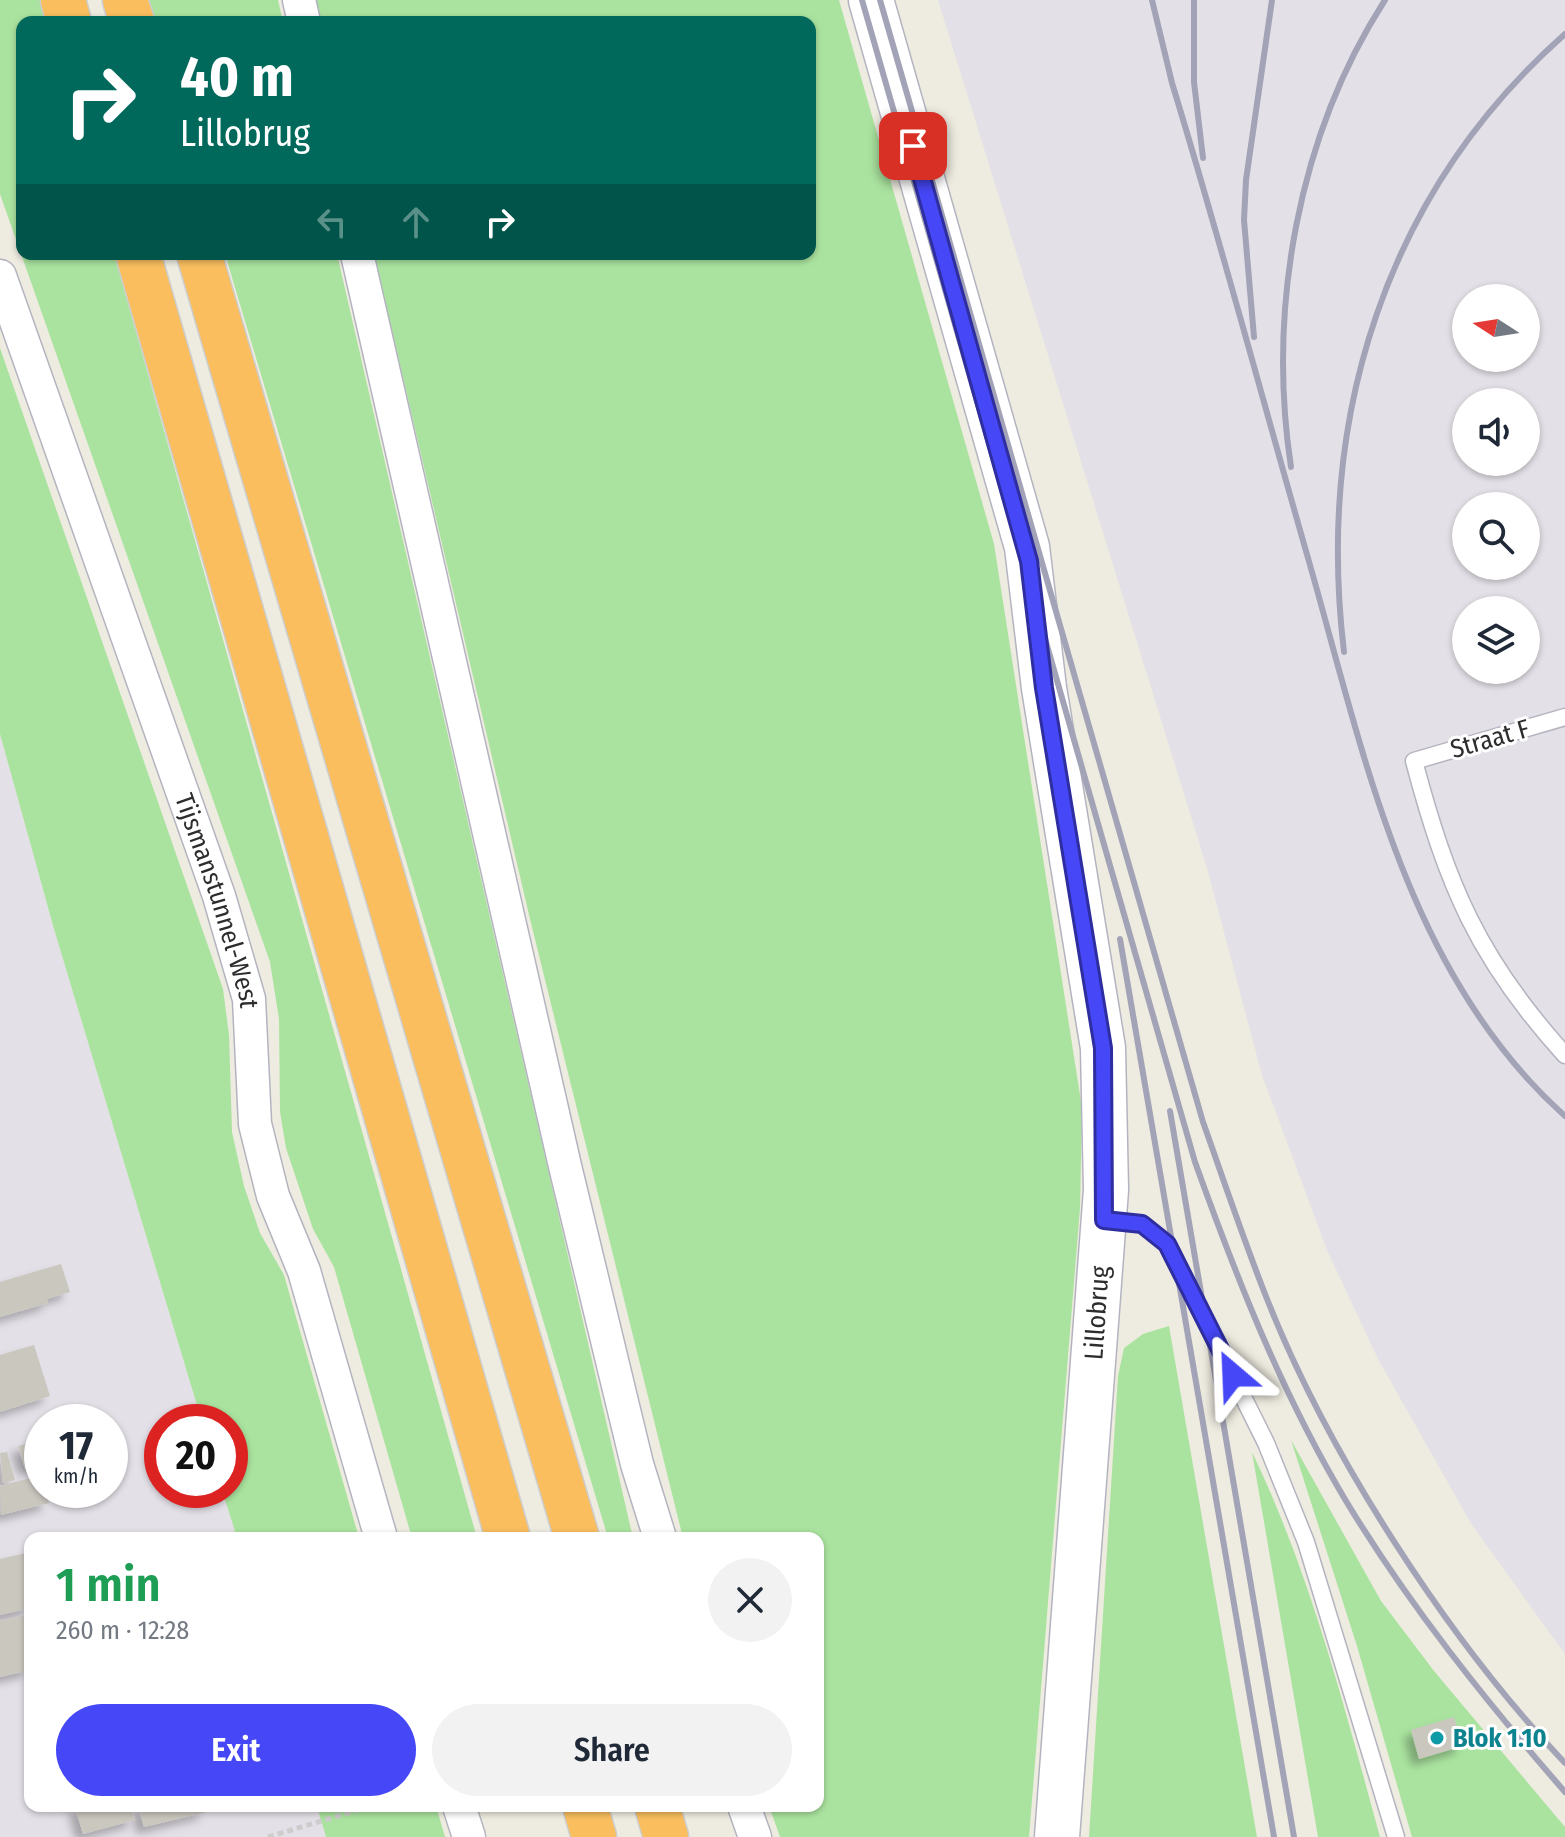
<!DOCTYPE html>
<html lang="en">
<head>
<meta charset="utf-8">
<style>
	:root { --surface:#fff; --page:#f2f2f3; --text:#1f2937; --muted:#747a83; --accent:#4647f6 }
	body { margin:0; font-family:"Fira Sans Condensed",sans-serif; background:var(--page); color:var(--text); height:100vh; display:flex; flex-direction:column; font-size:30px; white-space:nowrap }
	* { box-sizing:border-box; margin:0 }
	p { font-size:26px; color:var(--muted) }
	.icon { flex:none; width:44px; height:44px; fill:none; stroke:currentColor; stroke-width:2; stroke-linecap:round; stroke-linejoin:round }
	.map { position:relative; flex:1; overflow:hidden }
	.side { position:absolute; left:24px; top:1532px; width:800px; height:280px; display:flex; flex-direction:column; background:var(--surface); border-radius:16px; box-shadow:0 2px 6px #0004 }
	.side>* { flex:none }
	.hud { position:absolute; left:16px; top:16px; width:800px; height:244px; border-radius:16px; box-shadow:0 2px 6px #0004; background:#00695c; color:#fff; overflow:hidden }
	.needle { width:52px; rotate:282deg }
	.fabs { position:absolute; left:1452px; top:284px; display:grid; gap:16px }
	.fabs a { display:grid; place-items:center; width:88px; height:88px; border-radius:50%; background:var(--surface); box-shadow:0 2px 6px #0004; font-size:40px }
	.speed { position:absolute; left:24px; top:1404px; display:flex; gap:16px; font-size:40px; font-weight:700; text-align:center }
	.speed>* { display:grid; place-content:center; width:104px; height:104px; border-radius:50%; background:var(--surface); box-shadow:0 2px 6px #0004; line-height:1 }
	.speed small { font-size:20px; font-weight:400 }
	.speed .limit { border:12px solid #d22; background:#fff; color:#111 }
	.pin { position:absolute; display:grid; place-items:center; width:68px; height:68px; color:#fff; margin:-34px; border-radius:16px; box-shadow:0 4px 12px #0006 }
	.me { position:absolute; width:88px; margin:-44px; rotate:334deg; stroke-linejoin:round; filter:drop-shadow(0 0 6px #0008) }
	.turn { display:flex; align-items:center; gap:28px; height:168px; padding:0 32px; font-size:36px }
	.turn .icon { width:104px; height:104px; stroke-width:2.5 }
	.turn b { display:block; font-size:56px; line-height:68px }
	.lanes { display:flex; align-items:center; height:76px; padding:0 32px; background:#0003; justify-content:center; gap:40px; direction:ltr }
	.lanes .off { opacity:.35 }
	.round { display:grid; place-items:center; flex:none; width:84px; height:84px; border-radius:42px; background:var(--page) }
	.summary { display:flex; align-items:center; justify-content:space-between; height:136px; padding:0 32px }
	h1 { font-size:48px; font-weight:600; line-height:60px; color:#1e9e55 }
	.action { display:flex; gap:16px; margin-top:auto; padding:16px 32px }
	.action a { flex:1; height:92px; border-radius:48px; background:var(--accent); color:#fff; font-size:32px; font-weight:600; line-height:92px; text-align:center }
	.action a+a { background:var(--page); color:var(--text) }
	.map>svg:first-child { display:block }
</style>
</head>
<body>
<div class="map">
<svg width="1565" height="1837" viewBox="0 0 1565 1837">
	<defs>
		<filter id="shadow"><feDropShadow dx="-7" dy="7" stdDeviation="4" flood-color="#0004"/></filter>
	</defs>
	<rect width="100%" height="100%" fill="#eeebe0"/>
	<path fill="#e3e0e7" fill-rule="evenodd" d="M938,0H1565V1654L1472,1525L1378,1359L1327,1250L1262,1075L1207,868ZM1466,298H1526V358H1466ZM1466,402H1526V462H1466ZM1466,506H1526V566H1466ZM1466,610H1526V670H1466Z
		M0,734L54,929L202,1422H162V1490H222L237,1538H30V1806H317L326,1837H0ZM42,1422H110V1490H42Z"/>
	<path fill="#aae39f" d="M0,0H42L48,22H22V254H114L477,1538H412L334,1267L313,1229L286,1148L280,1112L279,1019L270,962L0,194Z
		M149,0H278L283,22H156Z
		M315,0H839L994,544L1082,1108L1080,1208L1029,1837H780L769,1806H818V1538H683L530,919L374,254H810V22H320Z
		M225,254H337L633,1538H608Z
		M0,348L223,989L229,1035L232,1132L244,1186L260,1233L284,1275L359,1538H237L222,1490H230V1422H202L54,929L0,734Z
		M1169,1326L1257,1837H1089L1118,1376L1124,1348L1143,1334Z
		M1291,1440L1381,1601L1434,1671L1565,1827V1837H1412L1357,1646Z
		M1252,1452C1311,1575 1344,1706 1380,1837H1318Z
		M317,1806H436L445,1837H326Z"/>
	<path fill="#cac7bf" filter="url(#shadow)" d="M61,1264L70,1292L47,1299L48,1303L0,1317V1282Z
		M34,1345L50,1396L0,1412V1355Z
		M42,1440V1464L25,1469L18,1446Z
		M7,1452L15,1480L3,1483L0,1453Z
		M42,1475V1490H45L49,1503L1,1515L0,1486Z
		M75,1490H95V1491L76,1496Z
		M30,1552V1608L0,1615V1559Z
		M30,1614V1670L0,1677V1621Z
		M1454,1717L1463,1746L1419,1759L1411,1730Z
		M75,1806H131L135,1820L83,1834Z
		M138,1806H205L207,1812L144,1827Z"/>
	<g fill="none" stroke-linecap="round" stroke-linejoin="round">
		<defs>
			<path id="lane" d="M1565,717L1414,761C1447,885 1478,959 1565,1055
				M1106,1220L1142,1224L1167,1244L1266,1443L1306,1542L1396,1837"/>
			<g id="street">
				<path d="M299,0L304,22"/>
				<path d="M357,254L565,1166L637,1464L660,1538"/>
				<path id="s1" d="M0,276L219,896L249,999L255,1124L273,1196L304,1271L381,1538"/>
				<path d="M459,1806L469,1837"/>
				<path d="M744,1806L755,1837"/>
			</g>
			<path id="secondary" d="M871,0L1027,547L1044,688L1103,1048L1106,1190L1057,1837"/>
			<path id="highway" d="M63,0L69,22
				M125,0L132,22
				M138,254L508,1538
				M199,254L577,1538
				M585,1806L594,1837
				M657,1806L666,1837"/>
		</defs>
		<use href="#lane" stroke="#b4b4c0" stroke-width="19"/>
		<use href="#street" stroke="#b4b4c0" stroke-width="35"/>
		<use href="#secondary" stroke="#b4b4c0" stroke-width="47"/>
		<use href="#highway" stroke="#cdcdcd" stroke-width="47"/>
		<path stroke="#cdcdcd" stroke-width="5" stroke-dasharray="6 4" stroke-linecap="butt" d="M268,1837L371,1806"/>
		<use href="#lane" stroke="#fff" stroke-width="16"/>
		<use href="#street" stroke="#fff" stroke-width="32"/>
		<use href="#secondary" stroke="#fff" stroke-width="44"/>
		<use href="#highway" stroke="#fabe5f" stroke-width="44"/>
		<path stroke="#a3a3b7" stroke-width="6" d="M862,0L1195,1162C1237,1279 1282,1394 1346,1501C1409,1605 1485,1700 1565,1792
			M880,0L1203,1122C1224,1181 1244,1241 1267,1299C1329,1456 1449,1641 1565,1763
			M1152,0L1172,83C1221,243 1264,405 1310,565C1365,758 1408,976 1565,1116
			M1194,0V82L1203,158
			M1254,337L1244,220L1246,180L1272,0
			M1291,467C1267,309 1298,135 1385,0
			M1344,652C1316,418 1385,193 1565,34
			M1120,939L1274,1837
			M1170,1111L1294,1837"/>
	</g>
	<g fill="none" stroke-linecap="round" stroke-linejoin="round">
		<defs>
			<path id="route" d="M913,146L1029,561L1044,688L1103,1048L1104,1220L1142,1224L1167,1244L1233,1375"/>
		</defs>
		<use href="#route" stroke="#2e2ea0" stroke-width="20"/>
		<use href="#route" stroke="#4647f6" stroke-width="14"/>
	</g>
	<circle fill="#0f9aa8" stroke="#fff" stroke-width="3" cx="1437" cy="1738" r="8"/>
	<g text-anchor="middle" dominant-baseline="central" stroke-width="6" stroke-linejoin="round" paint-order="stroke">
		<g font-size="26" fill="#2d2d2d" stroke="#fff">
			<text transform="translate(1490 739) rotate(-16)">Straat F</text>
			<text stroke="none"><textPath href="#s1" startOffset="662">Tijsmanstunnel-West</textPath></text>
			<text transform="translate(1097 1313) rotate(-86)">Lillobrug</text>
		</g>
		<g font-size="26" font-weight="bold" fill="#0d838f" stroke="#fff" text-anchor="start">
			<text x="1453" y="1738">Blok 1.10</text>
		</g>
	</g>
</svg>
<div class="fabs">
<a><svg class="needle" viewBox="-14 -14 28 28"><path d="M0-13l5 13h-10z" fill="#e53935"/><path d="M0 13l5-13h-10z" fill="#747a83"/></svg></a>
<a><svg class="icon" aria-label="sound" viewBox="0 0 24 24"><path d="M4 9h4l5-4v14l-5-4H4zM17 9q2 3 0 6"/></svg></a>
<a><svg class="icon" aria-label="search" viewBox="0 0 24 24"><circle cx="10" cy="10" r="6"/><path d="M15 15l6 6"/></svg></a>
<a><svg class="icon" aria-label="layers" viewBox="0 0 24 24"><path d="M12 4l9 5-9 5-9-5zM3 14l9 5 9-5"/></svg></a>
</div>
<div class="speed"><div>17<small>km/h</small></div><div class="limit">20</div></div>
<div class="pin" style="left:913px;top:146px;background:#d93025"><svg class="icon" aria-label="arrive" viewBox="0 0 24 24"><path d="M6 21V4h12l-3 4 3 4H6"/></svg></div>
<svg class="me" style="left:1233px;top:1375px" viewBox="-20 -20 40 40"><path d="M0-17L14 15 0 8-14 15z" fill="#4647f6" stroke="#fff" stroke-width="4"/></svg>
<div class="hud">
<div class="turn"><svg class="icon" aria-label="right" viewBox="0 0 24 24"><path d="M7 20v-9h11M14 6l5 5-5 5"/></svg><div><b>40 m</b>Lillobrug</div></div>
<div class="lanes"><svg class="icon off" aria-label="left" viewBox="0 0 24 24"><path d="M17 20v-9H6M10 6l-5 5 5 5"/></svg><svg class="icon off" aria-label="ahead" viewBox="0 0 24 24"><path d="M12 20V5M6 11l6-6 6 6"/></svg><svg class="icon" aria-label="right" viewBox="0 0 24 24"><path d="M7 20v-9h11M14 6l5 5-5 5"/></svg></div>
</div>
<section class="side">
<div class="summary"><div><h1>1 min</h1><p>260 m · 12:28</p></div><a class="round"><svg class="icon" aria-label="close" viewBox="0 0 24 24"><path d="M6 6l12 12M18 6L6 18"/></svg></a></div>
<div class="action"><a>Exit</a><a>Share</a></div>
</section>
</div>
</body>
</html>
